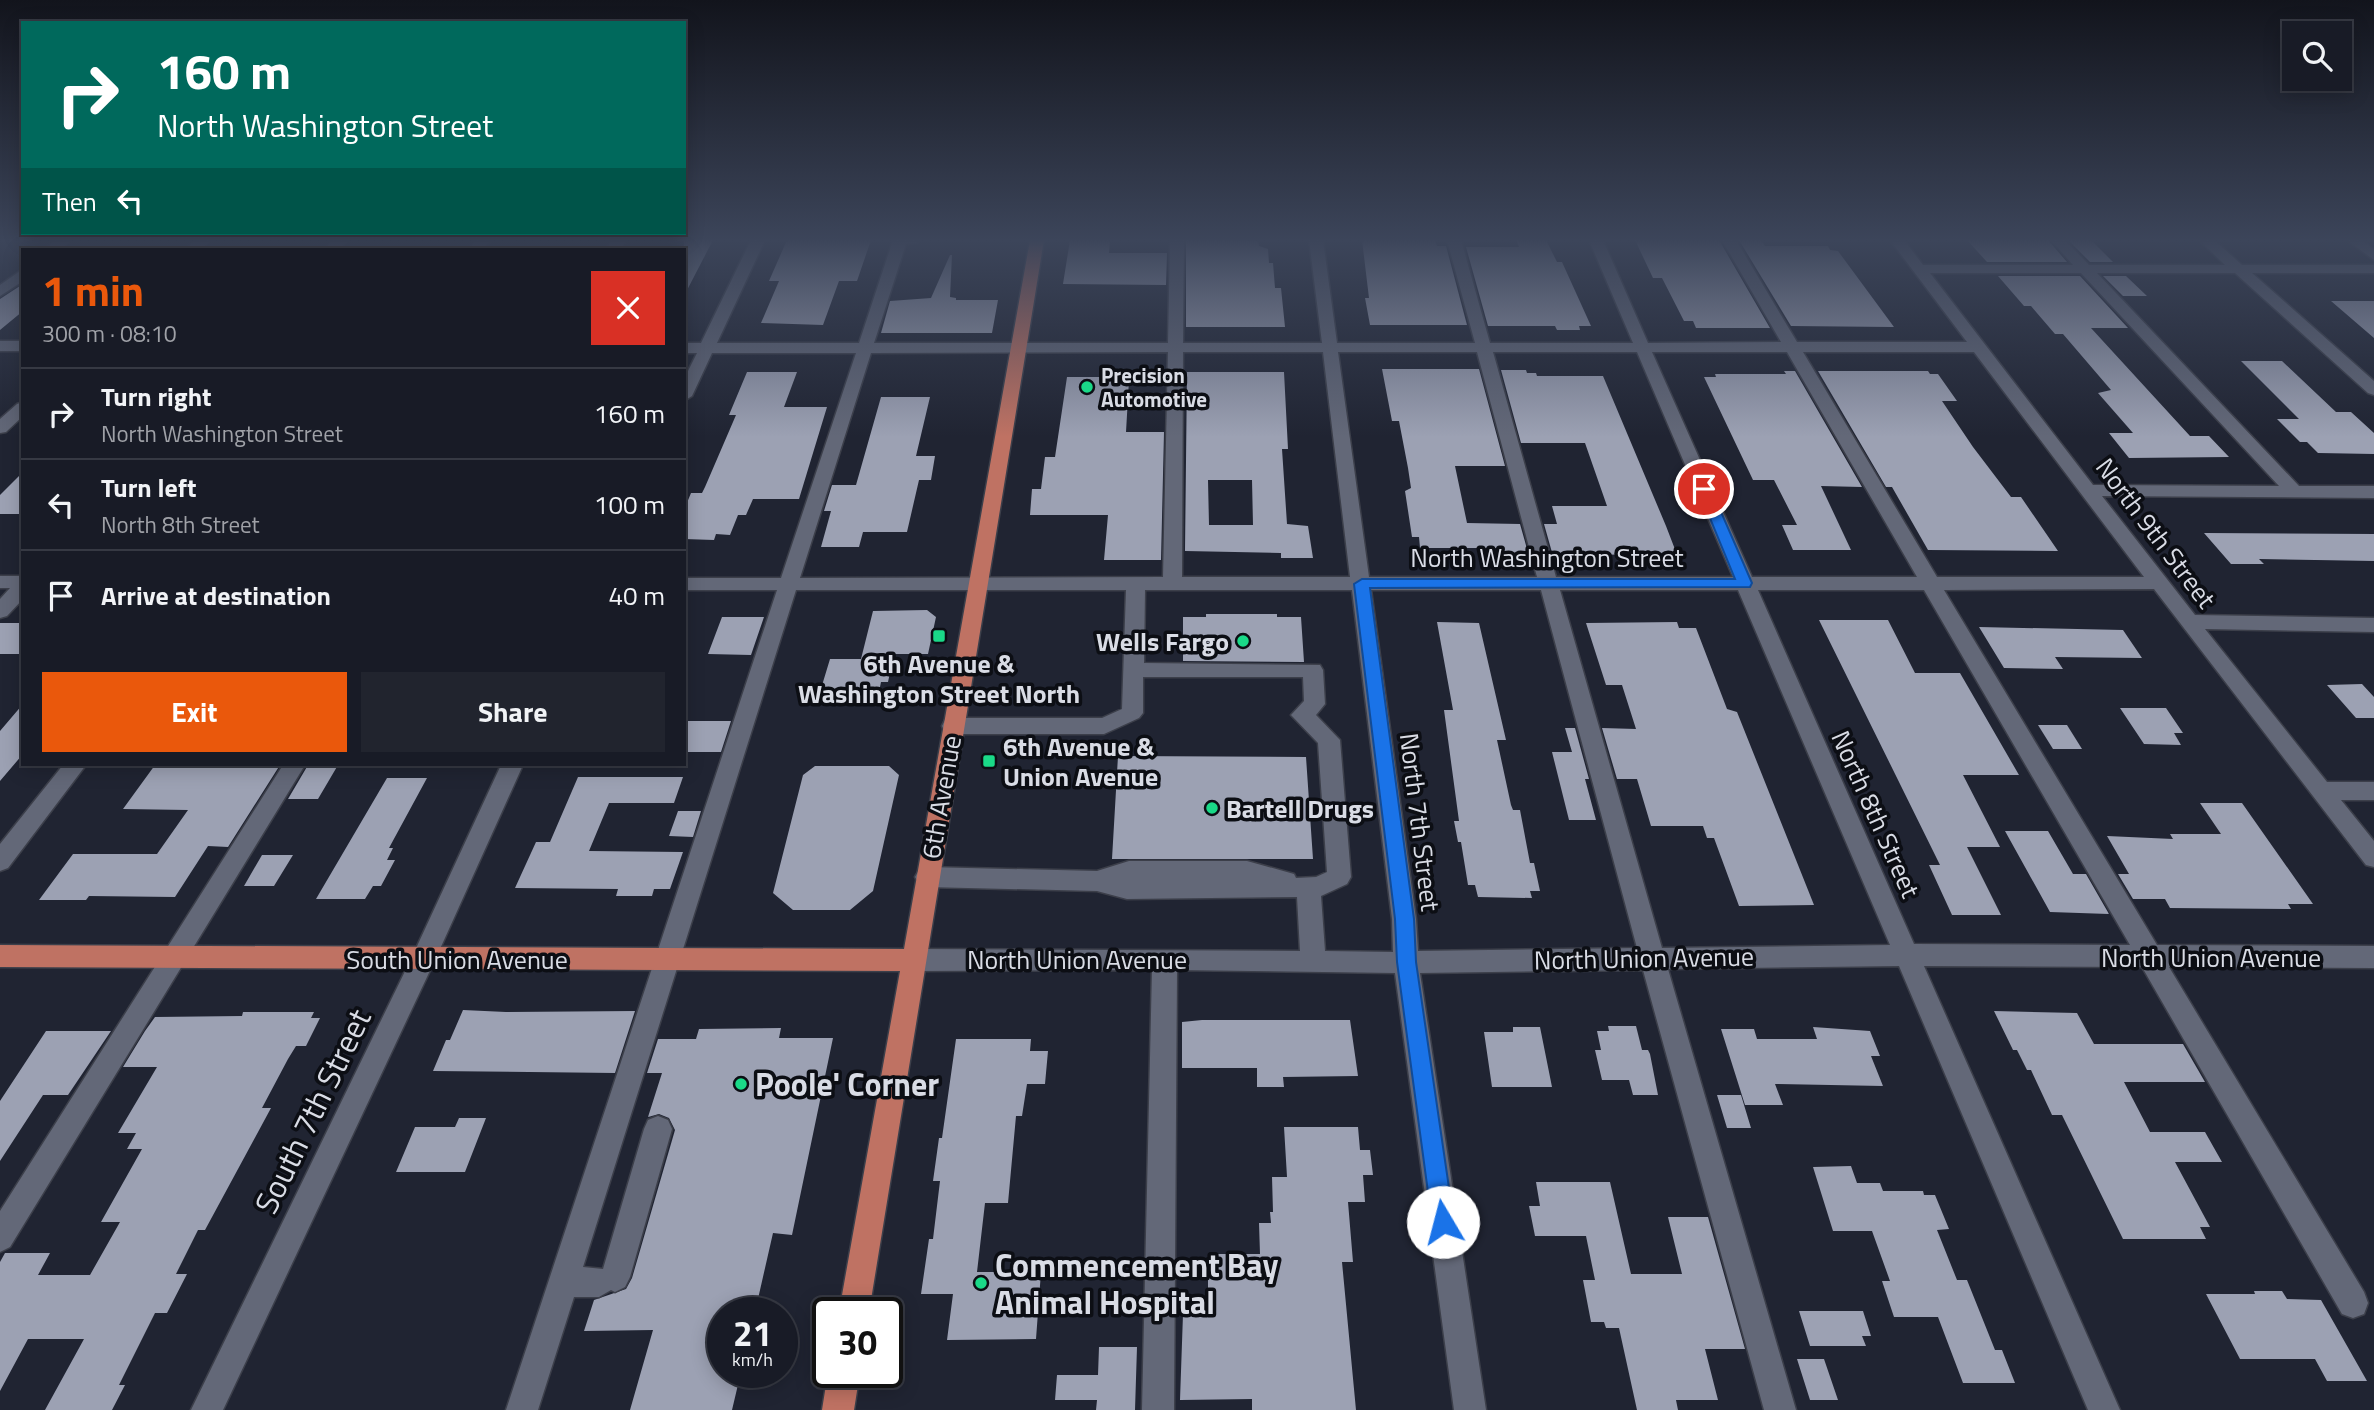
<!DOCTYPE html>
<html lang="en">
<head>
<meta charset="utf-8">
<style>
	:root { --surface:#181b26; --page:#21242e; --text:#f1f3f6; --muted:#9fa1a7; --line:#363943; --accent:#ea580c }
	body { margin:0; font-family:"Titillium Web",sans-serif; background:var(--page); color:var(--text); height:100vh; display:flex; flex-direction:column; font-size:26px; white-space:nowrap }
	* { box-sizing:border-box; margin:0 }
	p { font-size:23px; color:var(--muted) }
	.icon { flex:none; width:38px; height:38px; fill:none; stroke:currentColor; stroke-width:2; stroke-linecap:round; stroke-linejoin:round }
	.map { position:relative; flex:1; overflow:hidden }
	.sheet { position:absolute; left:21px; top:248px; width:665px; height:518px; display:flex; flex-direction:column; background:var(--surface); border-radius:0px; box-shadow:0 4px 18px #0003,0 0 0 2px var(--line) }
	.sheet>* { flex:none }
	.hud { position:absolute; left:21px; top:21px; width:665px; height:214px; border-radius:0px; box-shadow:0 4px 18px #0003,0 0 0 2px var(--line); background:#00695c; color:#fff; overflow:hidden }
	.buttons { position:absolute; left:2282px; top:21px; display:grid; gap:14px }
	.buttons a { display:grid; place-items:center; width:70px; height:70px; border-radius:0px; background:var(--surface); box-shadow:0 4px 18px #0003,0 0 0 2px var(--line); font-size:35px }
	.speed { position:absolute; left:707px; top:1297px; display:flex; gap:14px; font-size:35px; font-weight:700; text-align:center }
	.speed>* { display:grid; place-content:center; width:91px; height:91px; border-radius:50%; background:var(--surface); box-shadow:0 4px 18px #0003,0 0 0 2px var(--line); line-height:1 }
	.speed small { font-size:18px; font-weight:400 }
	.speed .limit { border:4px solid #111; border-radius:10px; background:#fff; color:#111 }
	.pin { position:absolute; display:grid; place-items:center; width:60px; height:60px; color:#fff; margin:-30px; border:4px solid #fff; border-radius:50%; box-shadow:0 2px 7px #0007 }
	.me { position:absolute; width:77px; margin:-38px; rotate:352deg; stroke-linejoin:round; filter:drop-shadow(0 0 5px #0008) }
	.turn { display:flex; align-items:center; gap:24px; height:147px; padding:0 21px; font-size:32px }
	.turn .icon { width:91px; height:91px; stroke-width:2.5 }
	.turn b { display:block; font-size:49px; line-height:60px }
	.then { display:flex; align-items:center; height:66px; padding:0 21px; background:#0003; gap:14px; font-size:26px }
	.round { display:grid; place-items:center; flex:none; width:74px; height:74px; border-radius:0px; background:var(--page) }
	.head { display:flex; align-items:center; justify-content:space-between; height:119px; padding:0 21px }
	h1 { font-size:42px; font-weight:700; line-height:52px; color:var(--accent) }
	.cta { display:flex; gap:14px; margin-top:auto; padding:14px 21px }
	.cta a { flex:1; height:80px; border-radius:0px; background:var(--accent); color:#fff; font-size:28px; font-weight:700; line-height:80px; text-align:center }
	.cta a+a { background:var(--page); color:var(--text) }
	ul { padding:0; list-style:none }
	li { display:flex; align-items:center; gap:21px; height:91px; padding:0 21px; border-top:2px solid var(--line) }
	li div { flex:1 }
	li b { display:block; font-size:26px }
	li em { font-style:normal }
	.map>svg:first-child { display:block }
</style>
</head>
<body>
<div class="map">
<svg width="2374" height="1410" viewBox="0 0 2374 1410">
	<rect width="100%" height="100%" fill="#202432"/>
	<path fill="#9ca1b3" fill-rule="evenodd" d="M684,240H713L684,296Z
		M787,240H871L857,281H839L823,325L761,323L779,281H769Z
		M1070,240H1110L1109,253H1167L1166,285L1063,284Z
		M1186,240L1258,241L1259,246L1268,249L1269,263H1273L1275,288H1281L1285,327H1186Z
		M1362,240H1435L1437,246H1446L1467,325H1370L1365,298H1369Z
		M1516,240H1546L1557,262H1562L1591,326H1579L1580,330H1557L1555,326H1488L1466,247H1519Z
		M1635,240H1719L1770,328H1696L1693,321H1684L1662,278H1653Z
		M1739,240H1761L1765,246H1828L1830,250L1838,251L1894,327L1791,326Z
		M1967,240H2048L2067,262H1987Z
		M2068,240H2091L2113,262H2090Z
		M950,255H952L950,297L956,298V300H998L992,333H881L890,301L931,298Z
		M1998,276H2080L2128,328H2091L2190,436H2209L2229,457L2129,458L2109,433H2133L2098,393L2111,390L2063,334H2055L2031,306H2024Z
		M2103,276H2126L2147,296H2123Z
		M23,284V311L0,330V299Z
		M2331,301H2374V338Z
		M2241,361H2282L2336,412H2351L2374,433V454L2318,453L2307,442H2300L2277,419H2299Z
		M1382,369H1479L1505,466H1455L1467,523L1520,524L1529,556H1501L1499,548H1420L1419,537H1412L1405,491L1411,488L1408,468L1399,421H1392Z
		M1501,370H1526L1527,373H1536L1537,376H1603L1666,526L1676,552H1674L1675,556L1586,554L1587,556H1553L1544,524H1557L1552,506H1607L1585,443H1521Z
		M1784,371H1795L1862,487L1821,486L1851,550H1793L1782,525H1797L1774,480H1753L1704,377H1716L1715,374H1786Z
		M1818,371H1928L1930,374H1938L1957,401H1942L1973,447L2011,497H2021L2058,551L1928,550L1892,487H1886Z
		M747,372H797L784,407H827L799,499H753L746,515H738L730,535L716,534L714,540L684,539V510L691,493H702L705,487L736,415H729Z
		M1187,372H1284L1288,449H1282L1287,524L1308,526L1313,558H1281V553L1185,551ZM1208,480H1252L1253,525H1209Z
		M1067,377H1123V380H1129L1126,432H1164L1161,560H1104L1108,515H1030L1032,489H1041L1045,457H1055Z
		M881,397H930L916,456H935L931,480H919L907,532H863L859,547H821L831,511H824L832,485H856Z
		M23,472V514H0V495Z
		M2204,533L2374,534V561L2259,559L2264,564H2231Z
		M927,610L936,617L928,654H894L888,682H881L879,692H820L830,659H861L873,611Z
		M1206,614H1277V617H1301L1304,662L1183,661V617H1206Z
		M722,617H764L751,655L708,654Z
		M1819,620H1888L1915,673H1960L2019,775H1963L2000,847H1967L2001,915H1952L1929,865H1940Z
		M1437,622L1479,623L1506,740H1497L1511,805L1513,810H1520L1530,863H1534L1540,891H1530L1532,898L1478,897L1475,885H1468L1461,842H1458L1454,821H1459L1444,710H1453Z
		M1677,622L1679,628H1696L1727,709L1737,712L1814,905L1739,906L1714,838H1707L1703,826H1651L1637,779H1617L1602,728L1636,729L1622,685H1606L1586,623Z
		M0,623H23V654H0Z
		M1979,627L2123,630L2142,658L2055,657L2063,669L2004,668Z
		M2362,684L2374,697V718H2356L2327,685Z
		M23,704V754L0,781V731Z
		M2120,708H2166L2183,733H2174L2181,745L2144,744Z
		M684,721H731L721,752H684Z
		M2038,725H2067L2082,749H2053Z
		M1565,728H1575L1589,779H1585L1596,820H1569L1552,752H1572Z
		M1118,756L1306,757L1313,859H1112Z
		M155,765H280L228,847L208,846L175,897L89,896L86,900H39L73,854H157L188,810L123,809Z
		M308,765H338L318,799H288Z
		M815,766H889L899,775L873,891L850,910H793L773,893L803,775Z
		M578,777H683L674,803H609L589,851L683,852L670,889H654L652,896H616L618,889L515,888L536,842H550Z
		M387,778H427L389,848H393L387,860H395L381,886H373L365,899H316Z
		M2200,803H2242L2313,904H2288L2291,909L2170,908L2165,899H2133L2118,874H2129L2107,836L2173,839L2170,834H2221Z
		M678,811H701L693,837L669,836Z
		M2005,831H2048L2073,874H2086L2109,914L2050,912Z
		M262,855H293L274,886H244Z
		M463,1010L506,1012L635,1011L615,1073L433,1071L446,1040H450Z
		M1994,1011L2077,1013L2094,1044H2183L2205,1082H2124L2150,1132H2205L2222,1162H2175L2210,1227H2200L2206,1239H2123L2062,1115H2052L2031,1070H2027L2017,1050H2013Z
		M243,1012H314L311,1018H320L306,1046H296L288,1059L262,1108H271L205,1230H198L176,1274H187L167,1313H155L119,1385H125L112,1410H45L84,1339H28L0,1391V1262L5,1253H50L38,1275H90L120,1222H101L142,1149H127L136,1133H118L157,1067H123L145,1031L155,1017L242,1016Z
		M1202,1020H1350L1358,1076L1283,1077L1284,1087H1257V1068H1182V1022Z
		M1608,1026H1636L1642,1050H1648L1650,1054L1658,1095H1633L1629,1080H1602L1595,1050H1601L1597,1031H1609Z
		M1513,1027H1540L1552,1087H1492L1484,1032H1513Z
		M1813,1027L1870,1031L1880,1056H1871L1883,1086L1775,1084L1783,1105H1745L1721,1029H1754L1757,1039H1817Z
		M781,1028L779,1038H833L792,1235L773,1233L755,1312H723V1372H741L732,1410H630L653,1330L584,1331L594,1300L626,1289L632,1278L675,1130L669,1118L659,1114L648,1117L662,1073H647L658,1039H696L699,1029Z
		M46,1031H111L68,1095H43L0,1161V1101Z
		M956,1039H1031L1030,1051H1048L1045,1084H1027L1022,1116H1016L1008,1203H985L977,1272H1041L1036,1339L947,1340L953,1294H921L929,1239H933L940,1181H933L939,1138H942Z
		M1717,1095H1741L1751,1128H1727Z
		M459,1118H486L465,1172H396L415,1127H455Z
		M1284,1127H1358L1360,1150H1370L1373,1175H1363L1365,1202H1348L1353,1262H1342L1356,1410H1252V1399L1180,1400L1183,1314H1208V1254H1260L1259,1223H1271L1270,1212H1273L1272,1177H1287Z
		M1851,1166L1857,1183H1880L1883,1191H1923L1924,1195H1935L1949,1229L1937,1230L1957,1280H1967L1995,1350H2002L2015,1383H1963L1938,1317H1894L1882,1281H1890L1872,1231H1833L1813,1167Z
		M1536,1182H1610L1631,1274H1682L1668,1217H1708L1745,1349H1705L1718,1400H1676L1678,1410H1637L1619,1328H1606L1604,1322H1591L1583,1280H1595L1586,1236H1535L1529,1206H1540Z
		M2254,1291H2282L2287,1299L2321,1300L2367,1381H2327L2315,1359H2240L2206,1294H2255Z
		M1799,1311H1863L1871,1336H1862L1866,1346H1810Z
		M1099,1347H1137L1135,1410H1096L1097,1400H1055L1057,1375H1098Z
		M1797,1359H1824L1838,1400H1810Z"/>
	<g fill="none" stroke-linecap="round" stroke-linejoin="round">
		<defs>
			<path id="minor" d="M56,240H71L60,250H44Z
				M196,240H211L200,250H185Z
				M333,240H348L339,250H324Z
				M477,240H491L482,250H468Z
				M612,240H626L620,250H606Z
				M751,240H765L717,343H859L893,240H919L917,243L906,244L874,343H1168L1170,240H1184L1183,343H1322L1309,240H1323L1337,343H1475L1447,240H1461L1490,343H1633L1589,240H1603L1648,343L1781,342L1722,240H1736L1797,342H1967L1890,240H1904L1923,265H2073L2051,240H2065L2089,265H2225L2199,240H2214L2242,265H2374V273H2252L2374,381V395L2368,393L2235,273H2097L2299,486H2374V498L2102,496L2195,615L2374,618V632L2205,629L2327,782H2374V800H2341L2374,841V867L2366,865L2154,589L1944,590L2157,945L2374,946V968L2169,967L2364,1292L2368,1303L2364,1314L2353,1318L2342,1314L2142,967L1924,966L2120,1410H2088L1899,966L1668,969L1796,1410H1764L1643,970L1420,973L1486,1410H1454L1395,973L1177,970L1174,1410H1142L1152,970L914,971L905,968L902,960L905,952L914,949L1300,951L1297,897L1127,899L1097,891L927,887L919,884L915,877L919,870L927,867L1097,871L1129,861H1247L1294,874L1296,878L1316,877L1327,872L1318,743L1291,715L1304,701L1303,677H1143V713L1139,718L1104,734H953L945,732L942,726L945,720L953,718H1102L1122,709L1126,590H796L583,1267L603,1269L644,1129L648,1120L658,1116L668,1120L672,1129L630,1277L625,1287L615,1292L611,1290L599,1297H574L538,1410H506L777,590H684V578H781L856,353H712L692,396L684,401V379L697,353H684V343H701ZM1930,273H2081L2279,486L2093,485ZM1168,352L1163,577L800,578L871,353ZM1183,352H1323L1350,577H1182ZM1338,352H1477L1537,577H1369ZM1493,352H1637L1733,577H1556ZM1652,352H1787L1917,577H1752ZM1803,352H1974L2144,577H1937ZM1145,590H1352L1392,919L1393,952L1325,951L1321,896L1347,884L1351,877L1340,740L1316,715L1325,704L1323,670L1320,665L1144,663ZM1371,590H1541L1637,948L1418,951L1416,919ZM1560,590H1738L1890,945L1662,948ZM1758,590H1924L2130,945L1914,944Z
				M2347,240H2362L2374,249V260Z
				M23,269V281L0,296V285Z
				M0,341H23V351H0Z
				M23,402V416L6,432L0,433V419L17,404Z
				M0,576H23V599L7,616L0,618V599L10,588H0Z
				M63,765H86L8,868L0,871V844Z
				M283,765H305L10,1247L0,1252V1211Z
				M501,765H523L435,960L223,1410H191L412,957Z"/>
			<path id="major" d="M1030,240H1044L869,1312H839L900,971L0,967V945L904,949Z
				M828,1372H860L854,1410H822Z"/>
		</defs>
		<use href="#minor" stroke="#3c3f4a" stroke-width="3"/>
		<use href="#major" stroke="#3c3f4a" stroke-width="3"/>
		<use href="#minor" fill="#636878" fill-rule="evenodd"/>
		<use href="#major" fill="#bf7263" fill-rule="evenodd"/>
	</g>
	<linearGradient id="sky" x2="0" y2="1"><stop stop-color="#12141c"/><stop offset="0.55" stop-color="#3c455a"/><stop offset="1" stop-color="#3c455a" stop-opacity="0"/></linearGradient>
	<rect width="2374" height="437" fill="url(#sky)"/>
	<path fill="#1a73e8" stroke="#114b97" stroke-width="2" d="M1704,485L1711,489L1752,583L1750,587L1370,588L1414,919L1416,962L1454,1222L1451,1229L1443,1233L1435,1229L1432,1222L1397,962L1395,919L1354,584L1362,579H1735L1698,489Z"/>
	<g fill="#1ad988" stroke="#0c0e14" stroke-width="2.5">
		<circle cx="1087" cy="387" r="7"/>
		<rect x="932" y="629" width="14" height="14" rx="3.5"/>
		<circle cx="1243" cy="641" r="7"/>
		<rect x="982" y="754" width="14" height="14" rx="3.5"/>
		<circle cx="1212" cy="808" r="7"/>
		<circle cx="741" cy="1084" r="7"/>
		<circle cx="981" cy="1283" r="7"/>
	</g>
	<g text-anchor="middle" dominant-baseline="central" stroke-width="7" stroke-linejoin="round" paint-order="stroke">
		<g font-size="21" font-weight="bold" fill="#d9dce5" stroke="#0c0e14" text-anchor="start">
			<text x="1101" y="375">Precision<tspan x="1101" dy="24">Automotive</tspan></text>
		</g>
		<g font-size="26" fill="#d9dce5" stroke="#0c0e14">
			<text transform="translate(2156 533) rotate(53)">North 9th Street</text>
			<text x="1547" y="557">North Washington Street</text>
			<text transform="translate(941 797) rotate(-80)">6th Avenue</text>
			<text transform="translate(1876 814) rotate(66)">North 8th Street</text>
			<text transform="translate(1420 822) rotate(83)">North 7th Street</text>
			<text x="2211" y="957">North Union Avenue</text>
			<text transform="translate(1644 958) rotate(-1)">North Union Avenue</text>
			<text x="457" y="959">South Union Avenue</text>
			<text x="1077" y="959">North Union Avenue</text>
		</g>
		<g font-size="26" font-weight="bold" fill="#d9dce5" stroke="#0c0e14" text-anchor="start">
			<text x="1229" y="641" text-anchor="end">Wells Fargo</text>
			<text x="939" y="663" text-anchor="middle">6th Avenue &amp;<tspan x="939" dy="30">Washington Street North</tspan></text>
			<text x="1003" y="746">6th Avenue &amp;<tspan x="1003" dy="30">Union Avenue</tspan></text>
			<text x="1226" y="808">Bartell Drugs</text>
		</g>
		<g font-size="32" font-weight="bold" fill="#d9dce5" stroke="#0c0e14" text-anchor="start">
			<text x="755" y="1084">Poole' Corner</text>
			<text x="995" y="1265">Commencement Bay<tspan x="995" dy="37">Animal Hospital</tspan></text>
		</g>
		<g font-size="32" fill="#d9dce5" stroke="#0c0e14">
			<text transform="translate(312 1111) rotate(-64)">South 7th Street</text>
		</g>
	</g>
</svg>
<div class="buttons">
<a><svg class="icon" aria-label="search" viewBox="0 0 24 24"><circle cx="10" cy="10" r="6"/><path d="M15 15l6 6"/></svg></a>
</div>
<div class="speed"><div>21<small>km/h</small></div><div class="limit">30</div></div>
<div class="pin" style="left:1704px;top:489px;background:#d93025"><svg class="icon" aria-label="arrive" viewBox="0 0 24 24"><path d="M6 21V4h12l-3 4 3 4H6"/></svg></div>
<svg class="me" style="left:1443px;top:1222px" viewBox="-20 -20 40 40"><circle r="19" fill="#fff"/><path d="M0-13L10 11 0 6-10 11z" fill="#1a73e8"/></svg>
<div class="hud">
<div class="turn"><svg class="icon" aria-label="right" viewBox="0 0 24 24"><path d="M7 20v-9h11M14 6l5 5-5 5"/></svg><div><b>160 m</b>North Washington Street</div></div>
<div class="then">Then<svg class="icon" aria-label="left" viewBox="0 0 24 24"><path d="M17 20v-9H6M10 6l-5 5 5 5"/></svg></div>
</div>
<section class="sheet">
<div class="head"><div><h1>1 min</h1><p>300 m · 08:10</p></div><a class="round" style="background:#d93025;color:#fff"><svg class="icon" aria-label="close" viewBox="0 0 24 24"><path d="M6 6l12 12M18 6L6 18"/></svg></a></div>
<ul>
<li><svg class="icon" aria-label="right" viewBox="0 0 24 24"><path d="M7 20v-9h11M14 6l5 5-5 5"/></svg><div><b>Turn right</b><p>North Washington Street</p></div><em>160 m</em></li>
<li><svg class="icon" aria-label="left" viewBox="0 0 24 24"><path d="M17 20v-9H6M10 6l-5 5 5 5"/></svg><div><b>Turn left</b><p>North 8th Street</p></div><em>100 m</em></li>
<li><svg class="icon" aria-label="arrive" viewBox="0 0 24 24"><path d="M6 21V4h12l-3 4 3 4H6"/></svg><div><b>Arrive at destination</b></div><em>40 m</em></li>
</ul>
<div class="cta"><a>Exit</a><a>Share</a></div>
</section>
</div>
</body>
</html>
